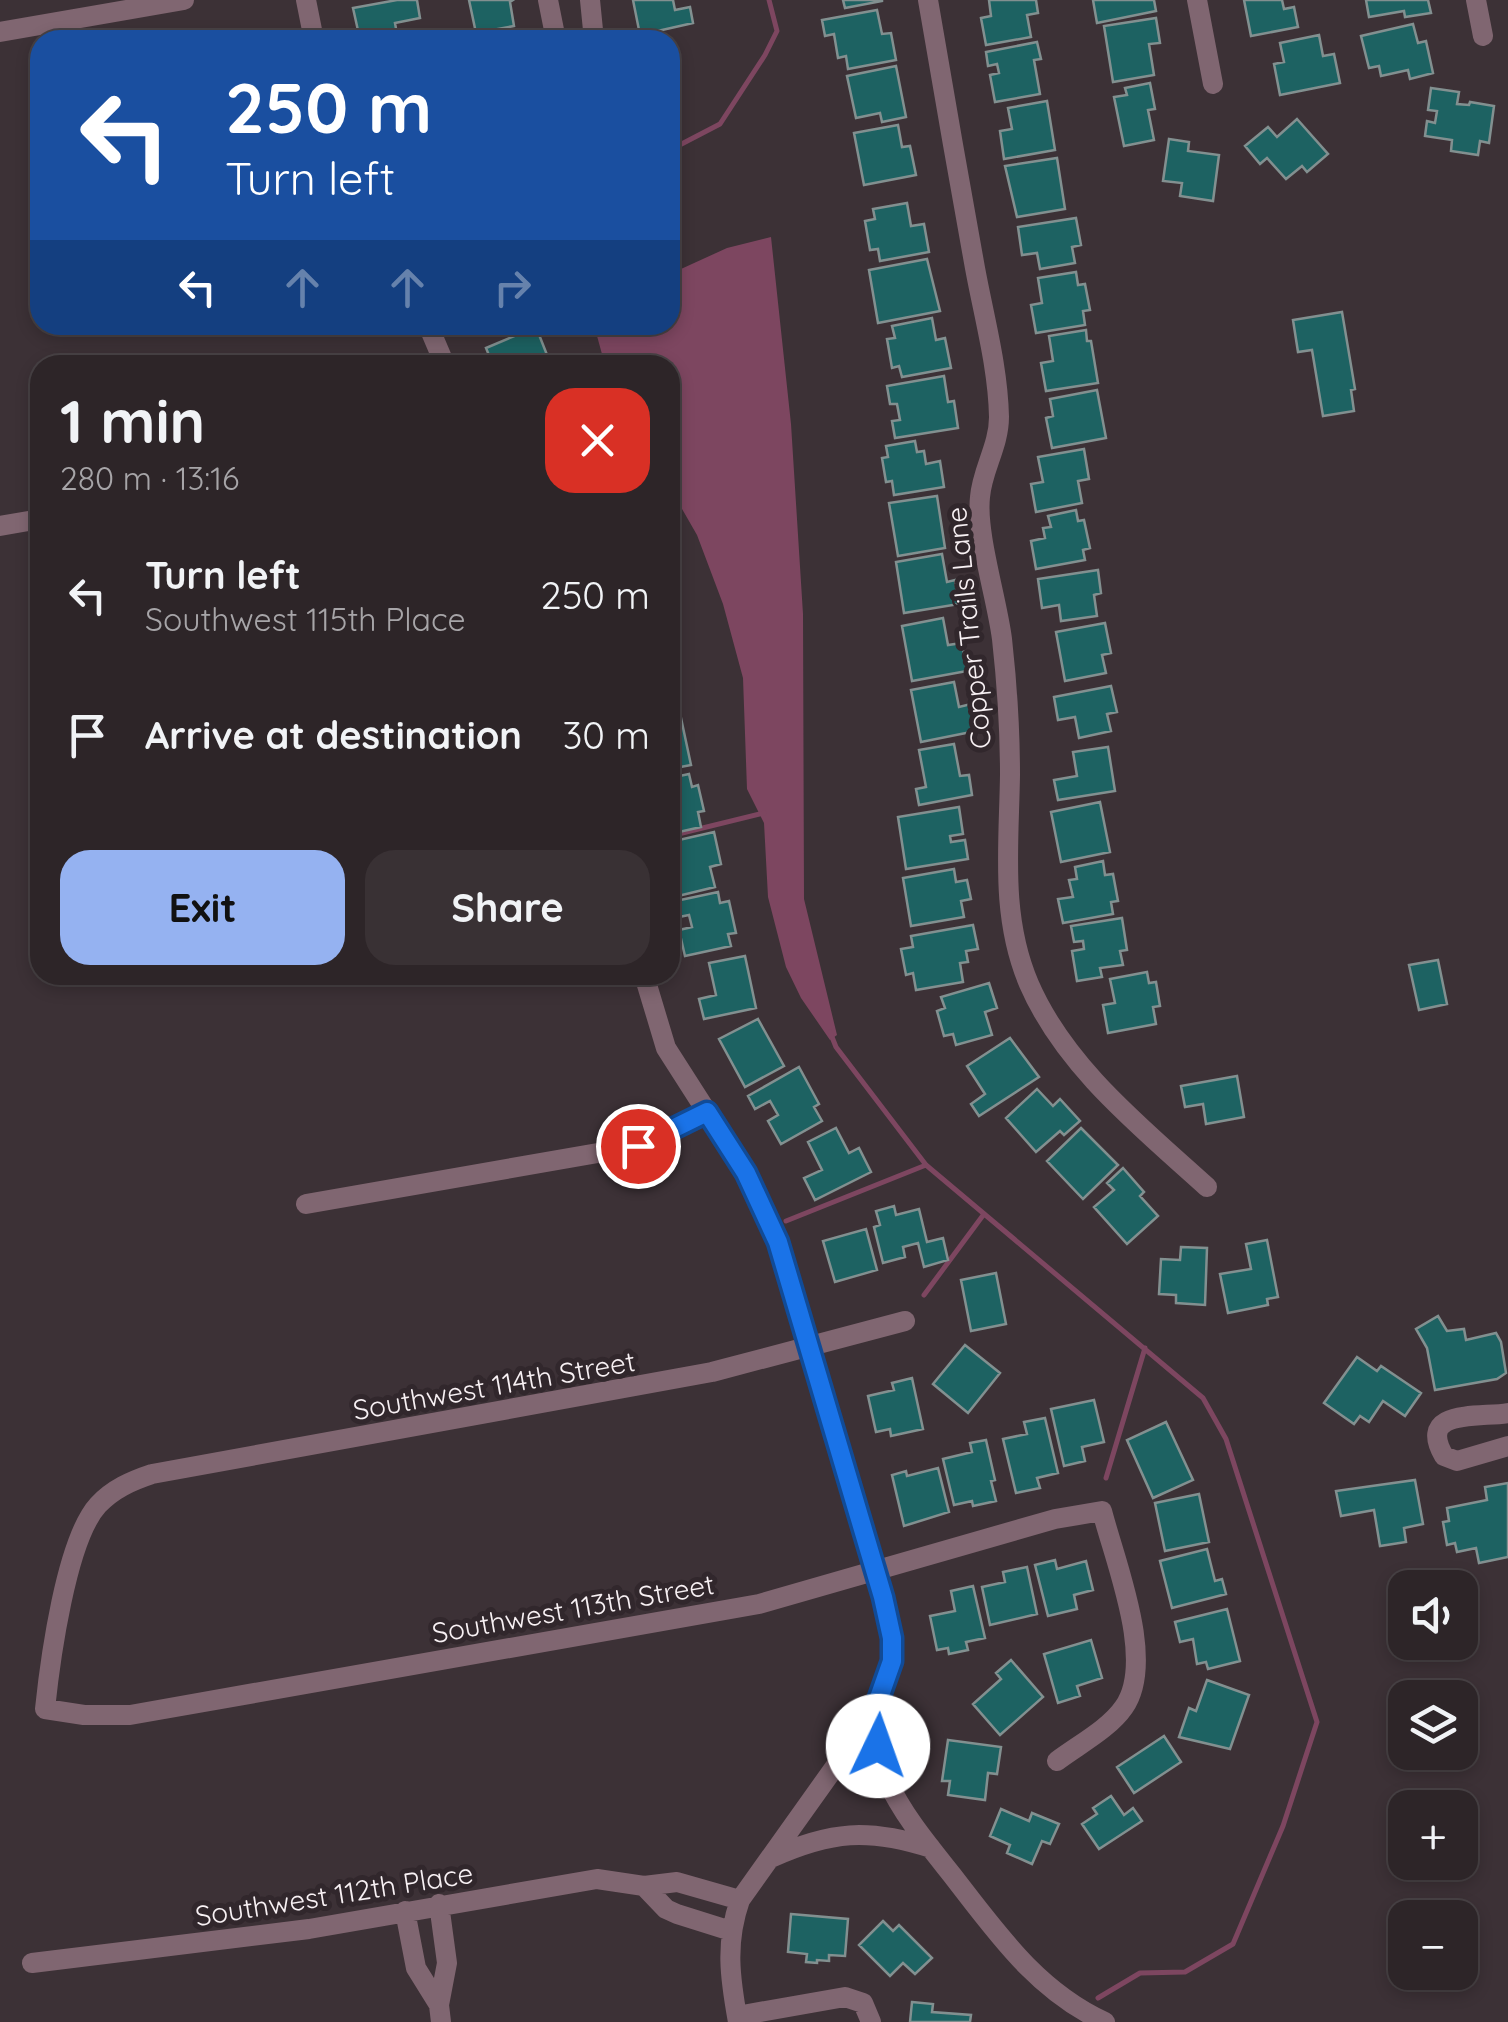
<!DOCTYPE html>
<html lang="en">
<head>
<meta charset="utf-8">
<style>
	:root { --surface:#2d2528; --page:#393134; --text:#f1f3f6; --muted:#a7a5a8; --line:#484245; --accent:#95b2f1 }
	body { margin:0; font-family:Quicksand,sans-serif; background:var(--page); color:var(--text); height:100vh; display:flex; flex-direction:column; font-size:38px; white-space:nowrap }
	* { box-sizing:border-box; margin:0 }
	p { font-size:32px; color:var(--muted) }
	.icon { flex:none; width:55px; height:55px; fill:none; stroke:currentColor; stroke-width:2; stroke-linecap:round; stroke-linejoin:round }
	.map { position:relative; flex:1; overflow:hidden }
	.panel { position:absolute; left:30px; top:355px; width:650px; height:630px; display:flex; flex-direction:column; background:var(--surface); border-radius:30px; box-shadow:0 5px 15px #0003,0 0 0 2px var(--line) }
	.panel>* { flex:none }
	.guide { position:absolute; left:30px; top:30px; width:650px; height:305px; border-radius:30px; box-shadow:0 5px 15px #0003,0 0 0 2px var(--line); background:#1a4fa0; color:#fff; overflow:hidden }
	.tools { position:absolute; left:1388px; top:1570px; display:grid; gap:20px }
	.tools a { display:grid; place-items:center; width:90px; height:90px; border-radius:20px; background:var(--surface); box-shadow:0 5px 15px #0003,0 0 0 2px var(--line); font-size:50px }
	.pin { position:absolute; display:grid; place-items:center; width:85px; height:85px; color:#fff; margin:-42px; border:5px solid #fff; border-radius:50%; box-shadow:0 2px 10px #0007 }
	.me { position:absolute; width:110px; margin:-55px; rotate:3deg; stroke-linejoin:round; filter:drop-shadow(0 0 8px #0008) }
	.turn { display:flex; align-items:center; gap:35px; height:210px; padding:0 30px; font-size:45px }
	.turn .icon { width:130px; height:130px; stroke-width:2.5 }
	.turn b { display:block; font-size:70px; line-height:85px }
	.lanes { display:flex; align-items:center; height:95px; padding:0 30px; background:#0003; justify-content:center; gap:50px; direction:ltr }
	.lanes .off { opacity:.35 }
	.round { display:grid; place-items:center; flex:none; width:105px; height:105px; border-radius:30px; background:var(--page) }
	.overview { display:flex; align-items:center; justify-content:space-between; height:170px; padding:0 30px }
	h1 { font-size:60px; font-weight:800; line-height:75px }
	.primary-button { display:flex; gap:20px; margin-top:auto; padding:20px 30px }
	.primary-button a { flex:1; height:115px; border-radius:30px; background:var(--accent); color:#111; font-size:40px; font-weight:800; line-height:115px; text-align:center }
	.primary-button a+a { background:var(--page); color:var(--text) }
	ul { padding:0; list-style:none }
	li { display:flex; align-items:center; gap:30px; height:140px; padding:0 30px }
	li div { flex:1 }
	li b { display:block; font-size:38px }
	li em { font-style:normal }
	.map>svg:first-child { display:block }
</style>
</head>
<body>
<div class="map">
<svg width="1508" height="2022" viewBox="0 0 1508 2022">
	<rect width="100%" height="100%" fill="#3c3136"/>
	<path fill="#7d4660" d="M771,237L791,424L803,614L804,899L837,1035L830,1040L801,998L786,967L768,897L764,823L747,789L743,678L723,604L697,535L670,488V365H605L594,325H670V274L727,248Z"/>
	<g fill="none" stroke-linecap="round" stroke-linejoin="round">
		<path stroke="#7d4660" stroke-width="5" d="M670,150L720,124L765,55L777,31L769,0
			M670,836L764,813
			M830,1032L836,1047L926,1165L1203,1398L1226,1439L1317,1722L1283,1826L1233,1944L1185,1972L1140,1973L1098,1998
			M786,1221L926,1165
			M924,1295L984,1214
			M1106,1478L1145,1348"/>
	</g>
	<path fill="#1d6262" stroke="#829090" stroke-width="2.5" d="M397,0H417L420,18L395,23L398,40H368L366,33L359,35L353,8Z
		M469,0H513L510,2L514,26L476,33Z
		M633,0H673L675,10L690,7L693,23L640,35Z
		M843,0H882V1L845,8Z
		M989,0H1036L1038,13L1027,15L1031,37L986,45L981,18L991,16Z
		M1093,0H1154L1156,11L1097,23Z
		M1244,0H1282L1284,9L1294,7L1298,27L1251,36Z
		M1366,0H1428L1431,13L1405,17L1404,11L1369,17Z
		M877,10L882,34L891,33L896,60L848,69L846,56L838,58L834,34L825,36L822,20Z
		M1156,18L1160,43L1149,44L1154,75L1113,82L1104,26Z
		M1413,24L1418,43L1426,41L1433,73L1410,79L1408,70L1381,76L1379,66L1369,68L1361,36Z
		M1319,35L1323,56L1334,54L1340,83L1280,95L1274,64L1284,62L1280,43Z
		M1037,42L1041,59L1034,60L1040,94L995,102L990,75L999,73L997,64L988,66L986,52Z
		M896,66L906,117L882,122L880,113L856,118L847,76Z
		M1150,83L1155,109L1148,110L1154,140L1124,146L1114,97L1127,95L1125,88Z
		M1431,88L1459,92L1457,104L1469,105L1470,102L1494,106L1489,143L1480,141L1478,155L1451,151L1452,140L1425,136L1427,121L1435,123L1437,111L1428,110Z
		M1047,101L1055,150L1004,159L1000,131L1012,129L1008,108Z
		M1297,119L1328,154L1307,172L1302,166L1286,179L1267,158L1260,164L1245,146L1268,127L1277,137Z
		M898,125L902,147L910,146L916,175L864,185L854,133Z
		M1169,139L1189,142L1188,151L1219,155L1213,201L1180,196L1182,183L1163,181Z
		M1057,158L1065,209L1017,217L1005,166Z
		M907,203L911,226L924,224L929,252L880,261L878,249L870,250L865,221L875,219L873,209Z
		M1076,218L1081,245L1072,247L1075,263L1040,269L1037,253L1022,255L1018,227Z
		M927,259L940,311L878,323L869,270Z
		M1076,272L1078,285L1085,284L1090,310L1083,311L1085,325L1036,333L1031,305L1042,303L1038,278Z
		M1342,312L1355,389L1351,390L1354,411L1323,416L1312,350L1298,352L1293,320Z
		M932,318L936,340L945,338L951,368L902,377L899,366L892,368L887,339L895,338L892,326Z
		M480,325H505L484,334Z
		M536,327L551,365H519L517,360L493,365L486,348Z
		M1086,330L1087,341H1091L1098,383L1046,391L1041,363L1053,361L1049,336Z
		M944,376L948,402L954,401L958,428L895,438L892,421L900,420L897,404H890L887,386Z
		M1097,390L1106,438L1052,448L1046,418L1053,416L1050,399Z
		M915,441L917,452L924,451L926,464L940,461L944,487L894,495L892,481L886,482L882,458L888,457L886,446Z
		M1084,449L1089,479L1078,481L1082,503L1036,512L1031,484L1043,482L1038,457Z
		M937,496L945,548L898,556L889,503Z
		M1076,510L1078,521L1084,520L1090,548L1083,550L1085,560L1036,569L1031,541L1045,538L1043,528L1051,527L1048,516Z
		M942,554L947,582L955,580L959,604L904,613L896,562Z
		M1098,570L1101,593L1094,595L1097,616L1061,621L1059,605L1042,608L1038,579Z
		M943,618L948,645L962,643L967,671L912,681L902,626Z
		M1105,623L1111,653L1102,655L1106,673L1065,681L1056,632Z
		M954,682L959,707L971,704L976,731L921,742L911,690Z
		M1111,686L1117,712L1107,714L1111,731L1079,738L1075,717L1058,720L1054,697Z
		M681,718L691,765L670,769V720Z
		M954,744L960,776L969,775L972,795L919,805L916,789L926,787L919,750Z
		M1108,747L1115,791L1058,800L1054,780L1077,776L1073,752Z
		M689,774L692,787L698,785L704,811L698,812L701,827L670,834V778Z
		M1100,802L1110,852L1061,862L1051,812Z
		M959,807L963,834L950,836L951,842L965,840L968,859L906,869L898,817Z
		M714,832L721,864L710,867L715,887L674,897L670,879V842Z
		M1103,861L1105,875L1113,874L1118,901L1111,902L1113,914L1063,923L1058,899L1073,897L1069,880L1077,879L1075,867Z
		M954,869L956,882L967,880L971,899L961,901L964,917L911,926L903,878Z
		M718,892L720,903L729,901L736,933L728,934L731,946L685,956L679,930L692,927L689,915L674,918L671,902Z
		M1122,918L1127,950L1120,951L1123,965L1100,968L1102,977L1077,981L1072,951L1084,949L1083,941L1074,942L1071,926Z
		M973,925L978,949L966,951L968,962L960,963L963,982L916,990L913,973L906,975L901,949L913,947L911,936Z
		M745,956L756,1008L704,1019L699,999L716,995L709,963Z
		M1438,960L1447,1004L1419,1010L1409,965Z
		M1147,972L1149,983L1156,982L1160,1006L1153,1007L1156,1024L1108,1033L1103,1005L1115,1003L1110,979Z
		M989,983L997,1008L985,1012L992,1035L956,1045L953,1034L944,1036L937,1011L945,1008L941,997Z
		M758,1019L784,1066L745,1087L719,1039Z
		M1010,1038L1039,1077L979,1116L971,1104L985,1094L967,1066Z
		M799,1067L819,1104L814,1107L822,1121L781,1144L768,1121L778,1115L770,1101L755,1109L748,1096Z
		M1237,1076L1244,1117L1206,1124L1203,1104L1185,1107L1181,1086Z
		M1037,1089L1053,1106L1060,1099L1080,1121L1064,1135L1060,1131L1036,1152L1006,1118Z
		M836,1128L849,1153L859,1148L871,1172L815,1200L804,1178L822,1170L808,1142Z
		M1081,1128L1118,1165L1083,1199L1047,1161Z
		M1123,1168L1144,1192L1140,1196L1158,1216L1127,1244L1094,1207L1114,1190L1107,1183Z
		M894,1206L896,1215L919,1209L927,1242L943,1238L948,1260L924,1267L918,1243L903,1247L905,1257L883,1263L874,1227L880,1225L876,1211Z
		M866,1229L877,1270L835,1282L823,1241Z
		M1267,1240L1278,1297L1267,1299L1268,1305L1228,1313L1220,1274L1251,1269L1246,1244Z
		M1181,1247L1207,1248L1205,1305L1176,1303V1295L1159,1294L1161,1259L1180,1260Z
		M996,1273L1006,1324L971,1331L961,1280Z
		M1438,1316L1447,1331L1464,1329L1466,1340L1496,1333L1501,1342L1506,1373L1497,1379L1435,1390L1427,1348L1416,1329Z
		M965,1345L1000,1373L968,1413L933,1384Z
		M1357,1357L1377,1371L1381,1366L1421,1393L1405,1416L1383,1401L1369,1422L1360,1416L1354,1424L1324,1403Z
		M912,1378L923,1429L891,1436L890,1429L876,1432L868,1396L894,1390L892,1383Z
		M1094,1400L1104,1442L1082,1447L1085,1461L1064,1466L1051,1409Z
		M1045,1418L1058,1473L1037,1478L1040,1488L1016,1493L1003,1439L1027,1434L1024,1422Z
		M1166,1422L1193,1480L1153,1498L1127,1440Z
		M986,1440L995,1480L991,1481L996,1501L973,1506L972,1501L954,1505L943,1459L972,1452L970,1443Z
		M938,1468L949,1512L904,1526L892,1475L906,1471L907,1476Z
		M1415,1480L1423,1524L1404,1528L1406,1542L1380,1546L1374,1510L1341,1516L1336,1491Z
		M1508,1483V1557L1479,1563L1476,1548L1457,1552L1455,1543L1447,1545L1443,1522L1449,1521L1447,1508L1487,1500L1485,1487Z
		M1199,1494L1209,1542L1165,1551L1155,1503Z
		M1207,1549L1215,1581L1222,1579L1226,1594L1172,1608L1160,1561Z
		M1055,1560L1057,1569L1086,1561L1093,1590L1074,1595L1077,1609L1048,1616L1035,1565Z
		M1027,1567L1037,1614L990,1625L982,1587L1005,1582L1003,1572Z
		M973,1586L985,1638L966,1642L968,1650L949,1654L948,1648L937,1650L930,1616L955,1611L951,1591Z
		M1227,1609L1240,1661L1208,1669L1206,1662L1197,1664L1193,1639L1180,1642L1175,1622Z
		M1091,1640L1102,1678L1077,1686L1080,1696L1058,1703L1044,1654Z
		M1011,1660L1043,1697L1000,1735L973,1704L1001,1679L996,1673Z
		M1207,1680L1249,1695L1230,1749L1179,1737L1189,1708L1196,1711Z
		M1164,1736L1181,1762L1134,1793L1117,1767Z
		M948,1740L1001,1747L997,1774L988,1773L985,1800L948,1795L950,1781H942Z
		M1111,1796L1124,1815L1133,1808L1142,1821L1099,1849L1082,1824L1097,1814L1093,1808Z
		M1001,1809L1029,1821L1032,1813L1059,1824L1050,1844L1042,1841L1032,1864L1007,1853L1010,1845L990,1836Z
		M791,1914L848,1919L845,1956L829,1955V1961L817,1960V1963L806,1962L807,1954L788,1952Z
		M883,1921L893,1931L899,1925L932,1958L915,1974L903,1963L890,1976L859,1945Z
		M912,2002L933,2004L932,2012L971,2015L970,2022H910Z"/>
	<g fill="none" stroke-linecap="round" stroke-linejoin="round">
		<path stroke="#806671" stroke-width="20" d="M306,0L314,40
			M548,0L556,40
			M590,0L594,40
			M928,0C943,89 959,179 975,268C984,317 998,367 999,417C999,446 982,470 980,497C976,534 997,599 1002,639C1007,684 1010,730 1010,775C1009,846 1000,916 1029,984C1065,1067 1141,1127 1207,1187
			M1197,0L1213,84
			M1476,0L1483,36
			M0,32L184,0
			M428,325L445,365
			M0,526L40,519
			M644,975L666,1048L746,1173L778,1242L876,1572L892,1638V1661L874,1712L740,1900C725,1943 730,1978 738,2022
			M306,1204L638,1146L707,1112
			M905,1321L712,1372L152,1474C131,1481 113,1489 98,1505C66,1540 50,1661 45,1709L84,1715H130L759,1604L1055,1519L1102,1511C1115,1562 1156,1661 1124,1707C1109,1729 1078,1745 1057,1761
			M1508,1413C1481,1418 1416,1408 1444,1456L1457,1461L1508,1446
			M874,1712C876,1735 878,1758 887,1780C902,1814 929,1846 952,1875C997,1933 1037,1991 1105,2022
			M771,1858C831,1831 868,1828 931,1848
			M644,1886L666,1909L677,1914L731,1931
			M439,1904L447,1963L439,2005L441,2022
			M405,1911L416,1968L439,2005
			M32,1963L309,1929L597,1879L644,1886L677,1882L740,1900
			M737,2016L845,1997L863,2003L871,2022"/>
	</g>
	<g fill="none" stroke-linecap="round" stroke-linejoin="round">
		<defs>
			<path id="route" d="M638,1146L707,1112L746,1173L778,1242L883,1597L892,1638V1661L874,1712L878,1746"/>
		</defs>
		<use href="#route" stroke="#114b97" stroke-width="25"/>
		<use href="#route" stroke="#1a73e8" stroke-width="18"/>
	</g>
	<g text-anchor="middle" dominant-baseline="central" stroke-width="10" stroke-linejoin="round" paint-order="stroke">
		<g font-size="28" fill="#f8f1f4" stroke="#31272c">
			<text transform="translate(968 628) rotate(-96)">Copper Trails Lane</text>
			<text transform="translate(494 1385) rotate(-10)">Southwest 114th Street</text>
			<text transform="translate(573 1608) rotate(-10)">Southwest 113th Street</text>
			<text transform="translate(334 1894) rotate(-9)">Southwest 112th Place</text>
		</g>
	</g>
</svg>
<div class="tools">
<a><svg class="icon" aria-label="sound" viewBox="0 0 24 24"><path d="M4 9h4l5-4v14l-5-4H4zM17 9q2 3 0 6"/></svg></a>
<a><svg class="icon" aria-label="layers" viewBox="0 0 24 24"><path d="M12 4l9 5-9 5-9-5zM3 14l9 5 9-5"/></svg></a>
<a>+</a>
<a>−</a>
</div>
<div class="pin" style="left:638px;top:1146px;background:#d93025"><svg class="icon" aria-label="arrive" viewBox="0 0 24 24"><path d="M6 21V4h12l-3 4 3 4H6"/></svg></div>
<svg class="me" style="left:878px;top:1746px" viewBox="-20 -20 40 40"><circle r="19" fill="#fff"/><path d="M0-13L10 11 0 6-10 11z" fill="#1a73e8"/></svg>
<div class="guide">
<div class="turn"><svg class="icon" aria-label="left" viewBox="0 0 24 24"><path d="M17 20v-9H6M10 6l-5 5 5 5"/></svg><div><b>250 m</b>Turn left</div></div>
<div class="lanes"><svg class="icon" aria-label="left" viewBox="0 0 24 24"><path d="M17 20v-9H6M10 6l-5 5 5 5"/></svg><svg class="icon off" aria-label="ahead" viewBox="0 0 24 24"><path d="M12 20V5M6 11l6-6 6 6"/></svg><svg class="icon off" aria-label="ahead" viewBox="0 0 24 24"><path d="M12 20V5M6 11l6-6 6 6"/></svg><svg class="icon off" aria-label="right" viewBox="0 0 24 24"><path d="M7 20v-9h11M14 6l5 5-5 5"/></svg></div>
</div>
<section class="panel">
<div class="overview"><div><h1>1 min</h1><p>280 m · 13:16</p></div><a class="round" style="background:#d93025;color:#fff"><svg class="icon" aria-label="close" viewBox="0 0 24 24"><path d="M6 6l12 12M18 6L6 18"/></svg></a></div>
<ul>
<li><svg class="icon" aria-label="left" viewBox="0 0 24 24"><path d="M17 20v-9H6M10 6l-5 5 5 5"/></svg><div><b>Turn left</b><p>Southwest 115th Place</p></div><em>250 m</em></li>
<li><svg class="icon" aria-label="arrive" viewBox="0 0 24 24"><path d="M6 21V4h12l-3 4 3 4H6"/></svg><div><b>Arrive at destination</b></div><em>30 m</em></li>
</ul>
<div class="primary-button"><a>Exit</a><a>Share</a></div>
</section>
</div>
</body>
</html>
